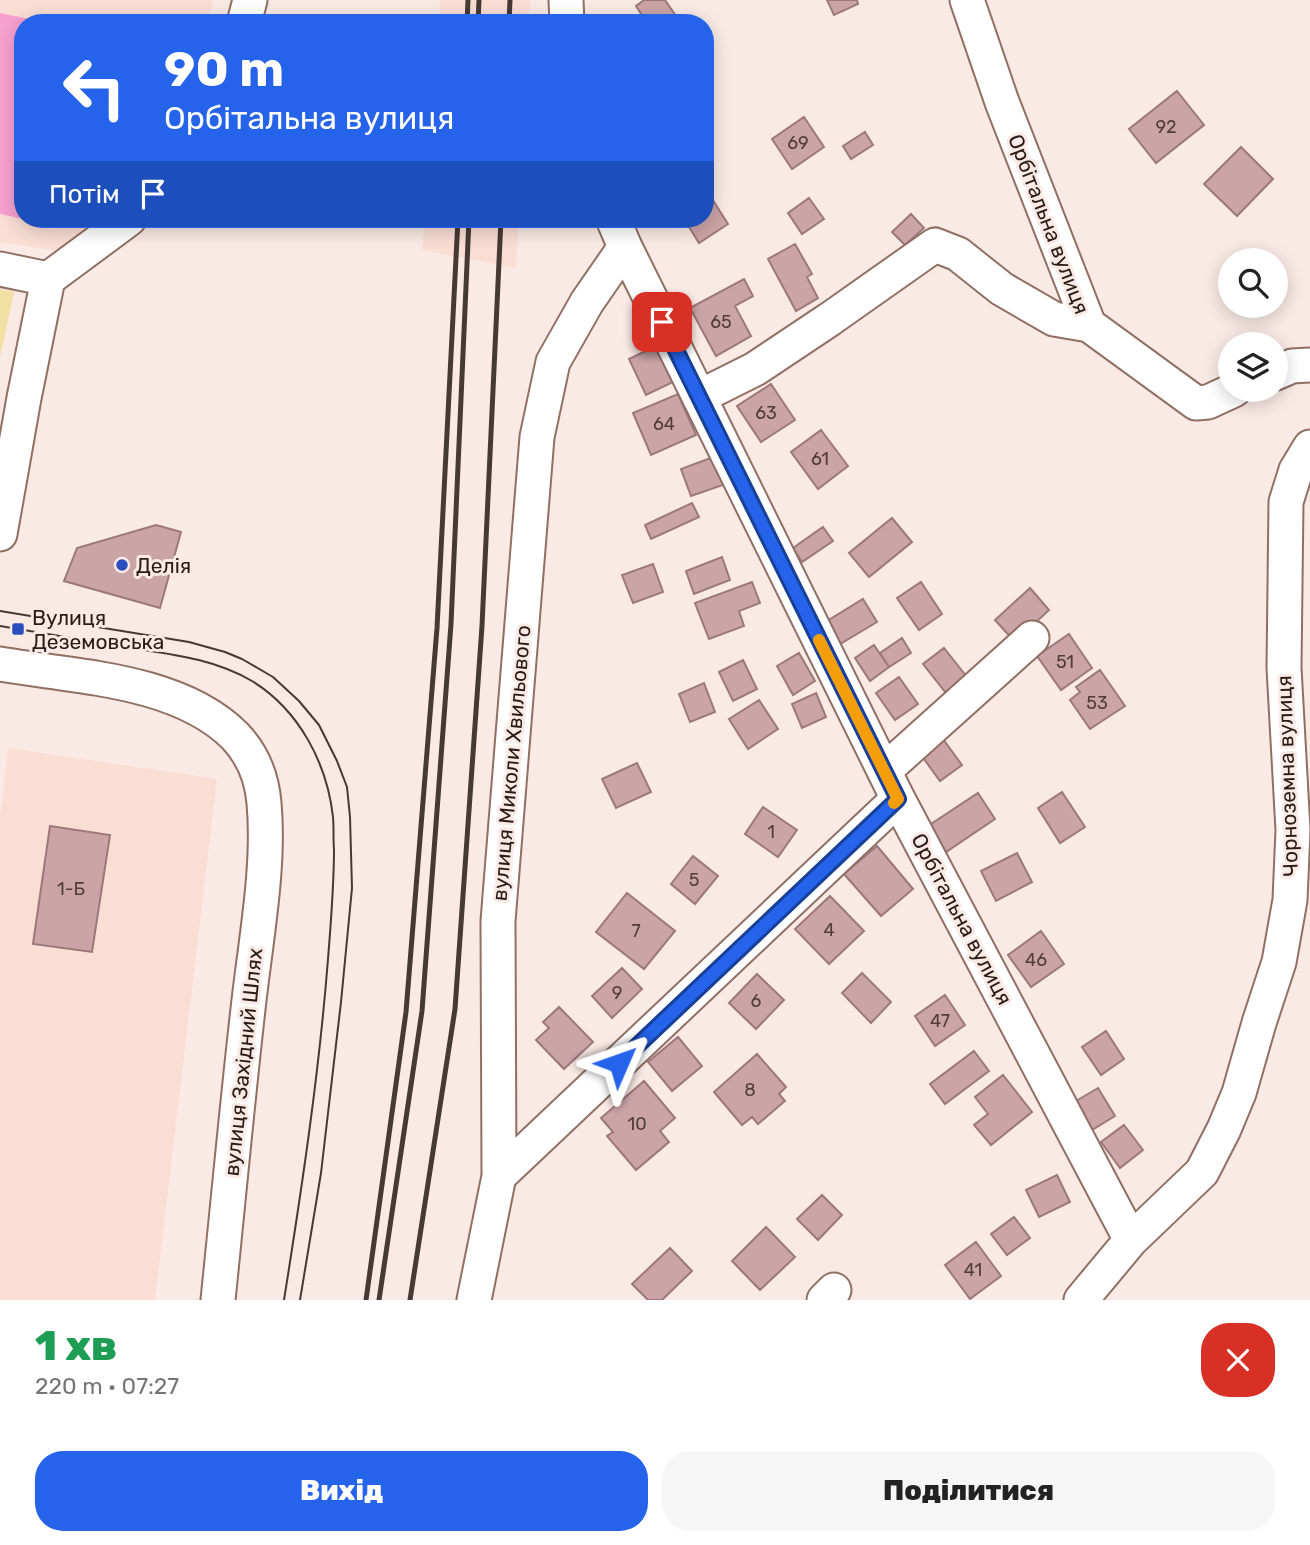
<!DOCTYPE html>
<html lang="uk">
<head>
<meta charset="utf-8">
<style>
	:root { --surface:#fff; --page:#f6f6f6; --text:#222; --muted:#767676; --accent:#2563eb }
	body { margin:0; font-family:Rubik,sans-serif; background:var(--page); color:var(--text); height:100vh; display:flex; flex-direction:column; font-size:26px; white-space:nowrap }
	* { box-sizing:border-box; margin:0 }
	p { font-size:23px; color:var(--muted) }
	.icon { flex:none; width:38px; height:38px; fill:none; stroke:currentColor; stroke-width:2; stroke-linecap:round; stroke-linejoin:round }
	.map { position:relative; height:1300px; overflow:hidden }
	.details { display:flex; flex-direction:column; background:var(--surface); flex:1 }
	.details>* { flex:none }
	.hud { position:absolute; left:14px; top:14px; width:700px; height:214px; border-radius:28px; box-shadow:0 4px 18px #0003; background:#2563eb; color:#fff; overflow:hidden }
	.buttons { position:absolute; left:1218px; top:248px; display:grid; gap:14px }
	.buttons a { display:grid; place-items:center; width:70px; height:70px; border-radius:50%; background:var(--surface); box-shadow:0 4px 18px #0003; font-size:35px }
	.pin { position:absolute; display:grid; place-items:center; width:60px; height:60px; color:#fff; margin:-30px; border-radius:14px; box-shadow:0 4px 10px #0006 }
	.me { position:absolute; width:77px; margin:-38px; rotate:47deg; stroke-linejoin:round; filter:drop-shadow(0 0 5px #0008) }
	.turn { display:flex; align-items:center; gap:24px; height:147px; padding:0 35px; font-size:32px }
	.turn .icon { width:91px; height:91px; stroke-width:2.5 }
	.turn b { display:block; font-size:49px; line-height:60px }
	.then { display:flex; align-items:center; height:66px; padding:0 35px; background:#0003; gap:14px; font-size:26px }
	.round { display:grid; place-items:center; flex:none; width:74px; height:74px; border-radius:28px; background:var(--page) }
	.overview { display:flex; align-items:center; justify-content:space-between; height:119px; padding:0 35px }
	h1 { font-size:42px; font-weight:800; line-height:52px; color:#1e9e55 }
	.primary-button { display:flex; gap:14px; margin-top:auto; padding:14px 35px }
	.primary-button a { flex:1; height:80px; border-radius:28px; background:var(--accent); color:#fff; font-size:28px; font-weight:800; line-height:80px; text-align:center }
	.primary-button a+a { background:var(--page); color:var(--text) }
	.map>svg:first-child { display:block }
</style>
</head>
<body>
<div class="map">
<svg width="1310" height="1300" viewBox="0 0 1310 1300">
	<rect width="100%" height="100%" fill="#faeae5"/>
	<path fill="#faded4" d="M0,0H213L208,23H23V219H98L66,252L0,242Z
		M440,0H530L529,23H439Z
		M425,219H519L516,268L422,250Z
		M8,748L217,779L155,1300H0V819Z"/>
	<path fill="#f2e0a4" d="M0,289L14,292L0,357Z"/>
	<path fill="#f8a1d0" d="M0,13L49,23H23V219L0,214Z"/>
	<path fill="#cba4a7" stroke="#9d787b" stroke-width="2" d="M644,0H665L676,16L665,23H647L636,6Z
		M827,0H857L858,4L834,15Z
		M1177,91L1204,125L1156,163L1129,129Z
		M804,117L824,147L792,169L772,139Z
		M865,132L873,145L851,159L843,146Z
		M1241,147L1273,179L1237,216L1204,184Z
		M709,194L728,224L699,243L684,219H705V196Z
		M809,198L824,219L802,234L788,213Z
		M911,214L924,228L905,245L892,232Z
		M795,244L812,274L807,277L818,298L796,311L768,259Z
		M744,279L753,296L735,306L751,336L716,356L690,308Z
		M658,345L675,381L646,395L629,359Z
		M771,384L795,420L761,442L737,406Z
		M678,394L696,435L651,455L633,413Z
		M821,430L848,466L818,489L791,452Z
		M713,457L723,485L691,496L681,469Z
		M692,503L699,517L651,539L645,525Z
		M892,518L912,542L869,577L849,553Z
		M156,525L181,532L160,608L64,581L77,548Z
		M823,527L833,541L802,562L793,548Z
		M722,557L730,580L694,594L686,571Z
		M653,564L663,592L633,603L622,575Z
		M752,582L760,603L739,611L744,626L709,639L695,603Z
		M921,582L942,614L919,630L897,598Z
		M1030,588L1049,610L1015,642L995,620Z
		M863,599L877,622L840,644L827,621Z
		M1069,634L1092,668L1061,690L1037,656Z
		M902,638L911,653L889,667L880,653Z
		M874,645L889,667L870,681L855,658Z
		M944,648L967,677L946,693L923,664Z
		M799,653L815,681L793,695L777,666Z
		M743,660L757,689L733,701L719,672Z
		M1100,670L1125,706L1090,729L1070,700L1080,692L1076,687Z
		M899,677L918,704L895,720L876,693Z
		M704,683L715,712L690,722L679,694Z
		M816,693L826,717L802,728L792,704Z
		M759,700L778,729L748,749L729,719Z
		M943,739L962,765L940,781L921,755Z
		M637,763L651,792L616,808L602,779Z
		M1062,792L1085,827L1060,843L1038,808Z
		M978,793L995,819L946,852L928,826Z
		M763,807L797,830L778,857L745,834Z
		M50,826L110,835L92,952L33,944Z
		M877,846L913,889L881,916L844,874Z
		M1017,853L1032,882L996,901L981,871Z
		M693,856L718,876L695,904L671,884Z
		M627,893L675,931L644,969L596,932Z
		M830,896L864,931L829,964L795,929Z
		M1041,931L1064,964L1031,987L1008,955Z
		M622,968L642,989L612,1018L592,996Z
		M862,973L891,1002L871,1023L842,993Z
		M757,974L784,1000L756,1029L729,1003Z
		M945,995L965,1025L935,1046L915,1016Z
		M559,1007L593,1042L564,1069L536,1040L549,1028L543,1022Z
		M1106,1031L1124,1059L1101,1075L1082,1047Z
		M678,1037L702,1066L672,1091L648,1062Z
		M974,1051L989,1071L945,1104L930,1084Z
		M757,1054L786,1087L779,1094L785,1101L758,1124L752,1117L742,1125L714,1092Z
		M1003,1075L1032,1112L991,1145L974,1125L988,1114L975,1097Z
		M644,1081L675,1118L660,1131L669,1142L636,1170L607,1136L613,1132L601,1118Z
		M1098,1088L1115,1116L1087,1133L1071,1104Z
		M1124,1125L1143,1150L1120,1168L1101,1142Z
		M1057,1175L1070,1202L1039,1217L1026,1190Z
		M822,1195L842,1215L818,1240L797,1219Z
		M1014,1217L1030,1238L1007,1255L991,1234Z
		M766,1227L795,1257L760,1290L732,1261Z
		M976,1242L1001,1276L970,1299L945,1265Z
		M670,1248L692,1271L662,1300H648L632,1284Z"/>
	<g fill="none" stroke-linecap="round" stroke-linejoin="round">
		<defs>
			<path id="minor" d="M566,0L567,23
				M967,0L1002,102L1089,325L1196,403L1208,402L1234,390
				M244,23L250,0
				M613,219L625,247L898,799L1131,1240
				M0,269L48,279
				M1276,373L1292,366L1310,365
				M699,397L755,369L830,319L935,245L958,254L1002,289L1054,319L1089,325
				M0,534L24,398L48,279L129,219
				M0,664C75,677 178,679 235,736C252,754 262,778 264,803C270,868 255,944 248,1009C237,1106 228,1203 218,1300
				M884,771L1032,638
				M499,1176L898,799
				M474,1300L499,1176L498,921L537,437L553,362L587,302L625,247
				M824,1300L834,1290
				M1081,1300L1131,1240L1202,1172L1224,1129L1239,1093L1259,1023L1279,962L1290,900L1293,830L1284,668L1286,502L1296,470L1310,447"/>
		</defs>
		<use href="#minor" stroke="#916f63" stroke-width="37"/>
		<use href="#minor" stroke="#fff" stroke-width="33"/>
		<path stroke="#473934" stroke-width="2" d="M0,611L189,642L225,652L242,659L273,677L299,701L319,725L337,761L347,787L350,817L352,888L341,1002L321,1173L300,1300
			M0,626C42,633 83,640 125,647C169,654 213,658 252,681C299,710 327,763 333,817C334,827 333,838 334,849C334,886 331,922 328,959C319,1074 302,1187 284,1300"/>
		<path stroke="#473934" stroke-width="5" d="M467,23L468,0
			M478,23L479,0
			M509,23L510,0
			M366,1300L406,1012L437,628L458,219
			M379,1300L422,1011L451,624L469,219
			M410,1300L455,1009L482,626L501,219"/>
	</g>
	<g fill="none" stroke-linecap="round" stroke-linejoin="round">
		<defs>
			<path id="route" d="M619,1063L898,799L662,322"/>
		</defs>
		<use href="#route" stroke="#184099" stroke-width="18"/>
		<use href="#route" stroke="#2563eb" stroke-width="12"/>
		<path stroke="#f59e0b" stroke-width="12" d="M819,640L898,799L894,803"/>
	</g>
	<g fill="#2a4ebe" stroke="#faeae5" stroke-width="2.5">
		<circle cx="122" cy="565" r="7"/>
		<rect x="11" y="622" width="14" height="14" rx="3.5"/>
	</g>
	<g text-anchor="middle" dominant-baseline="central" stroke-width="6" stroke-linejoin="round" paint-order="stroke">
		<g font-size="18" fill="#523d3a">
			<text x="1166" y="127">92</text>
			<text x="798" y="143">69</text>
			<text x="721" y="322">65</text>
			<text x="766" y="413">63</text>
			<text x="664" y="424">64</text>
			<text x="820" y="459">61</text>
			<text x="1065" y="662">51</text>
			<text x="1097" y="703">53</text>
			<text x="771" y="832">1</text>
			<text x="694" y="880">5</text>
			<text x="71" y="889">1-Б</text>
			<text x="829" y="930">4</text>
			<text x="636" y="931">7</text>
			<text x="1036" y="960">46</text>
			<text x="617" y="993">9</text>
			<text x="756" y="1001">6</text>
			<text x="940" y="1021">47</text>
			<text x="750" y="1090">8</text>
			<text x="637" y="1124">10</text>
			<text x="973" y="1270">41</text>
		</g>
		<g font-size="21" fill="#291b16" stroke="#faeae5">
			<text transform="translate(1049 224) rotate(69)">Орбітальна вулиця</text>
			<text transform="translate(511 763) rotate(-85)">вулиця Миколи Хвильового</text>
			<text transform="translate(1287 776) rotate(-92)">Чорноземна вулиця</text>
			<text transform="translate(962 919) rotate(62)">Орбітальна вулиця</text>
			<text transform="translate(243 1062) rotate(-84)">вулиця Західний Шлях</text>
		</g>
		<g font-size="21" fill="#291b16" stroke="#faeae5" text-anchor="start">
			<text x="136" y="565">Делія</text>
			<text x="32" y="617">Вулиця<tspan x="32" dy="24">Деземовська</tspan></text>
		</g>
	</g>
</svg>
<div class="buttons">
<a><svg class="icon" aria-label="search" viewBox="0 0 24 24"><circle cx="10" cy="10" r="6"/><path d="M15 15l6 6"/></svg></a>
<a><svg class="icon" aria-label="layers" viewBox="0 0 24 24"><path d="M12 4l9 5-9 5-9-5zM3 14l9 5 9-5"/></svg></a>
</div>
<div class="pin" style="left:662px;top:322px;background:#d93025"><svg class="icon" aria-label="arrive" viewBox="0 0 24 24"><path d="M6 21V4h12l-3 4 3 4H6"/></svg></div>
<svg class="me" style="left:619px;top:1063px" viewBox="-20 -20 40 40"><path d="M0-17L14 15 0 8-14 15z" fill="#2563eb" stroke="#fff" stroke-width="4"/></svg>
<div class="hud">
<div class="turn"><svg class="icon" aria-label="left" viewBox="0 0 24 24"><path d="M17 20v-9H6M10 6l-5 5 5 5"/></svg><div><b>90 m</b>Орбітальна вулиця</div></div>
<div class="then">Потім<svg class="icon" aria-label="arrive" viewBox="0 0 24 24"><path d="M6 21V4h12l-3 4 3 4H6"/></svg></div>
</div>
</div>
<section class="details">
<div class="overview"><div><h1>1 хв</h1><p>220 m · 07:27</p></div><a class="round" style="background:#d93025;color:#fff"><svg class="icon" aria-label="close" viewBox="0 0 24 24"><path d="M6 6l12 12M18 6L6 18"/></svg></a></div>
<div class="primary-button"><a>Вихід</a><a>Поділитися</a></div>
</section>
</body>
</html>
